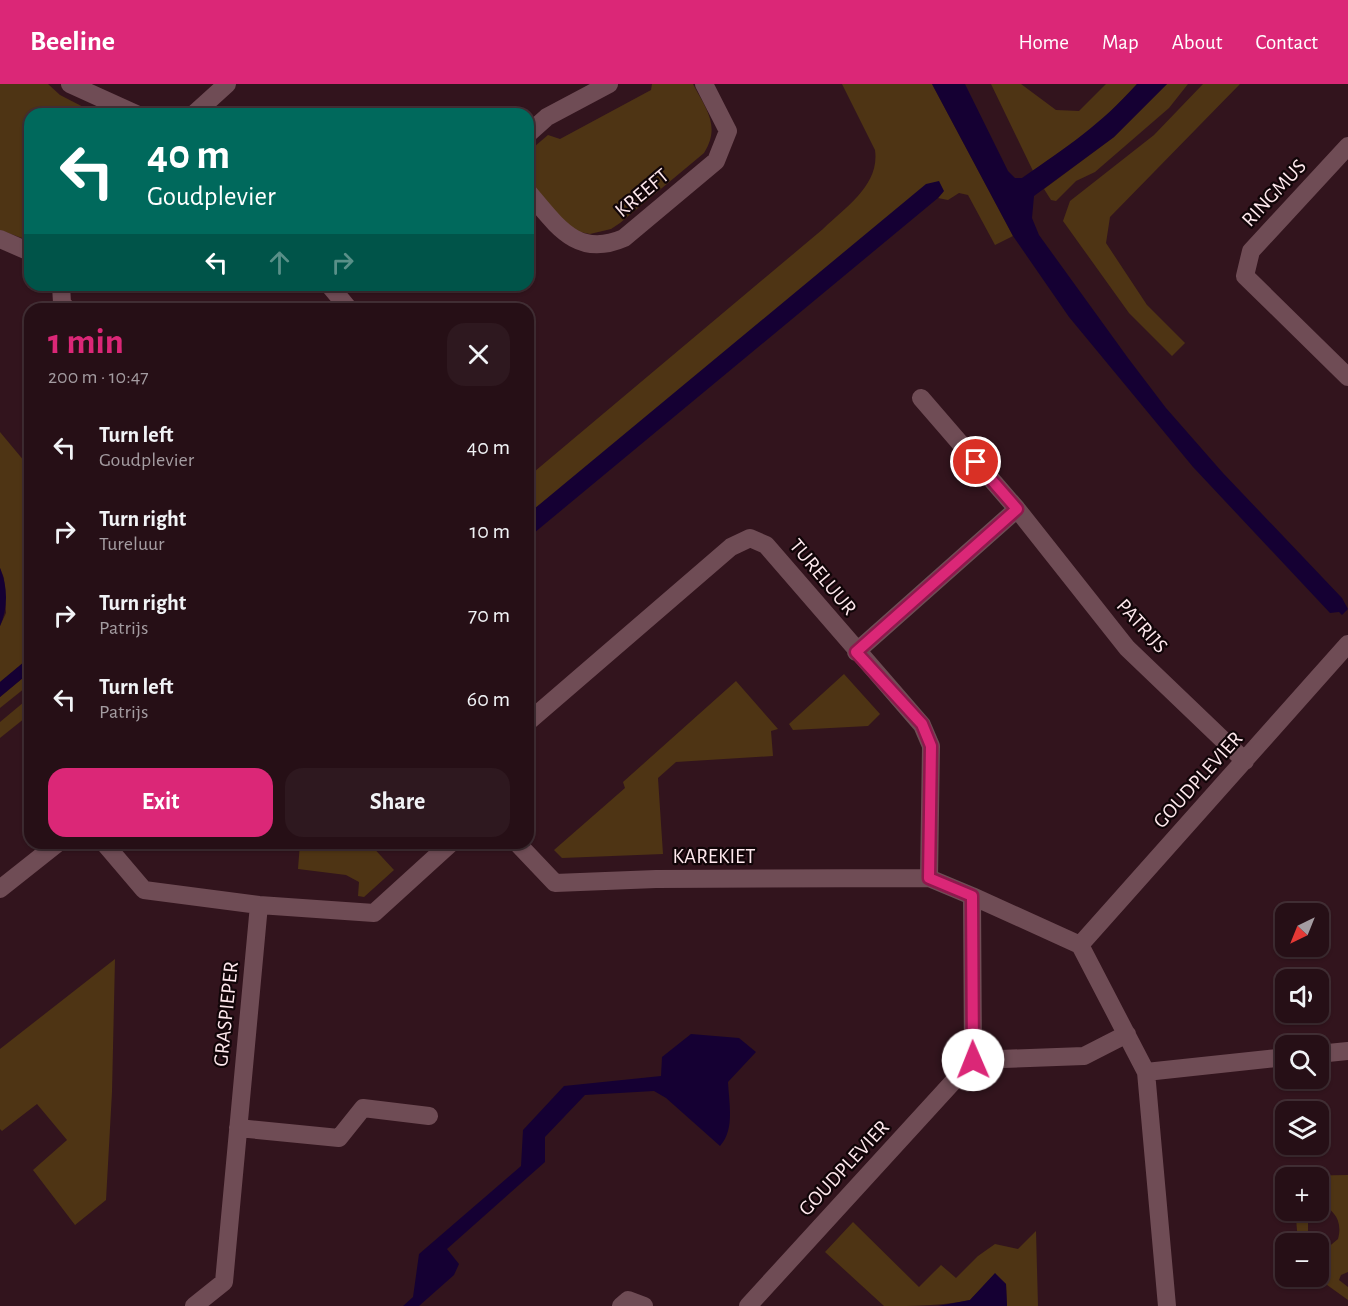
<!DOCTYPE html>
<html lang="en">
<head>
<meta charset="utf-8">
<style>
	:root { --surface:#260f16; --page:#2e181f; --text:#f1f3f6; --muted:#a49ca1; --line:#422f35; --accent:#db2777 }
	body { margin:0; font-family:"Alegreya Sans",sans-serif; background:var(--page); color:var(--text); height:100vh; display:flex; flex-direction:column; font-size:22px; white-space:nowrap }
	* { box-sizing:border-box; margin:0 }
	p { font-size:20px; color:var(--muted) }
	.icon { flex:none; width:33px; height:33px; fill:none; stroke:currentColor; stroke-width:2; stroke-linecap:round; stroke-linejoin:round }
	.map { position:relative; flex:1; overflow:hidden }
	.side { position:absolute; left:24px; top:219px; width:510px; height:546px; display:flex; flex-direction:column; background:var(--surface); border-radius:18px; box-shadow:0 2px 4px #0004,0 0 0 2px var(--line) }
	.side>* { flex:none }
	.top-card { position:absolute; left:24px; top:24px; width:510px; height:183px; border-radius:18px; box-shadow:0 2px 4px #0004,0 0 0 2px var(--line); background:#00695c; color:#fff; overflow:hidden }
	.needle { width:39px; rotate:223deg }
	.fabs { position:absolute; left:1275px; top:819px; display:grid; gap:12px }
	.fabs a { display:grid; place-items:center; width:54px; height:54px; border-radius:12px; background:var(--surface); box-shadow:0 2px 4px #0004,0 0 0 2px var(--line); font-size:30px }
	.pin { position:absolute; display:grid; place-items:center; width:51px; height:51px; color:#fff; margin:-26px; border:3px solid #fff; border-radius:50%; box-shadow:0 2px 6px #0007 }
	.me { position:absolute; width:66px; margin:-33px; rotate:359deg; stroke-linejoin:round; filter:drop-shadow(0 0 4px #0008) }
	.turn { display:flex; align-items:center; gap:21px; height:126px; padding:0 24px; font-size:27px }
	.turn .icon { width:78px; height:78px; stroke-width:2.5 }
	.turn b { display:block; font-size:42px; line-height:51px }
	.lanes { display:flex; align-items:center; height:57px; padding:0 24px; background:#0003; justify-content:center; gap:30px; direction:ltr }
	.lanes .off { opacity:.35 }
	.round { display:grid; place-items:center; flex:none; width:63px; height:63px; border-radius:18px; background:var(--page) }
	.headline { display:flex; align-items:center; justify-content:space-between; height:102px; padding:0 24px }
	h1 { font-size:36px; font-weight:700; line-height:45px; color:var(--accent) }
	.primary-button { display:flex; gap:12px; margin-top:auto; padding:12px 24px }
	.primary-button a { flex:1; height:69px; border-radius:18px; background:var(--accent); color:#fff; font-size:24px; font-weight:700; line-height:69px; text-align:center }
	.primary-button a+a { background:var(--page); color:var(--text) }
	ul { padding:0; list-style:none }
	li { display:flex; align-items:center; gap:18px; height:84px; padding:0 24px }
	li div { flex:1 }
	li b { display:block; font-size:22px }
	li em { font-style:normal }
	header { display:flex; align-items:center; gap:36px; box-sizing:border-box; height:84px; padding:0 30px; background:var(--accent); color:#fff }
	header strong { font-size:28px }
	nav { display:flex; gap:33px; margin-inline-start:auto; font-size:21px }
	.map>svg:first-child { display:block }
</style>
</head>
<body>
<header>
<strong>Beeline</strong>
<nav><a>Home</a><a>Map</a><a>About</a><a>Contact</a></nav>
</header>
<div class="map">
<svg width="1348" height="1222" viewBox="0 0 1348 1222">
	<rect width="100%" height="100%" fill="#32141d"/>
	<path fill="#4e3414" d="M0,0H48L60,11L97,30H30V157L0,146Z
		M652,0H693C706,25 721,42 704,69L620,139L611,145L590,150L575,147L564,140L528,96V68L548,51L560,55L651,6Z
		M842,0H932L1013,152L995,161L968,111L959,109L948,116L938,114L944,107L528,430V393L823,145C846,123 880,101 875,66Z
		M991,0H1021L1056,26L1079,27L1106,0H1137L1101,38L1033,87Z
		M1167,0H1188L1169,24L1095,88L1076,97L1056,117L1051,116L1044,105L1114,53Z
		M1203,0H1240L1110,133L1106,159L1147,221L1185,259L1172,272L1129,229L1063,137L1070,117L1154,51Z
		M0,348L30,384V573L0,598V542L6,529L4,494L0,484Z
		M30,588V600L0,624V613Z
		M844,590L880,630L868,642L793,646L789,640Z
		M736,597L778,645L771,647L773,672L676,678L658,694L663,770L562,774L554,766L625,704L623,698Z
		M30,613V630L0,654V638Z
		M300,759H369L394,786L364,813L358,812L359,798L346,791L298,785Z
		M115,875L112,1008L106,1116L75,1141L33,1086L67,1056L37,1020L2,1047L0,1045V965Z
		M1348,1091V1188L1341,1191L1339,1196L1348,1203V1216L1316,1193L1318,1192L1319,1163L1326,1165L1338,1155C1343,1136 1334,1127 1319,1117L1318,1094L1292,1092Z
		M1296,1134L1308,1136V1154L1311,1159H1298Z
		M853,1138L919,1203L941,1181L956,1194L978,1172L995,1160L1018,1165L1036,1147L1038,1222H1007L1006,1200L995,1190L970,1216C942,1222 912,1222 884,1222L825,1168Z"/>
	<path fill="#150033" d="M932,0H965L1008,87L1015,94H1022C1067,63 1100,41 1137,0H1167L1114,53L1034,112L1032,134L1039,151L1128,274L1166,324L1223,389L1342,514L1348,525L1342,531L1339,528L1330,529L1193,383L1069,233L1013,152Z
		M939,97L944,107L938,114L528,454V430L926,100Z
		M0,484C8,503 8,524 0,542Z
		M30,573V588L0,613V598Z
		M691,950L739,954L756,968L728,998C729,1019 735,1046 720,1062L666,1014L654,1007L585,1011L545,1053V1078L447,1165L459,1180L454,1191L419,1222H403L413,1213L419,1170L521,1082L523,1046L564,1002L661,992L662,973Z
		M995,1189L1006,1200L1007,1222H938L970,1216Z"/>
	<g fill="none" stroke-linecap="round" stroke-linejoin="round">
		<path stroke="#6f4c55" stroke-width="18" d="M70,0L136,30
			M194,30L227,0
			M528,50L547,33L609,0
			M1348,62L1251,167L1245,192L1348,293
			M528,108C556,140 576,175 624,154L716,77L728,47L704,0
			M0,155L30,168
			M61,201L62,219L67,225
			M329,201L349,225
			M921,314L1017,425L1127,564L1245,677
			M856,568L1017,425
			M528,638L731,463L750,454L766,461L922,641L931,662L929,794
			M104,759L144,806L259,821L374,829L451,759
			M517,759L555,799L656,795L929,794L972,812L973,976L1084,972L1127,950
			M0,805L58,759
			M972,812L1080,861L1146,988L1167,1222
			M1080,861L1348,560
			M1318,970L1348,967
			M1146,988L1286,973
			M238,1044L339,1054L363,1024L429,1032
			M194,1222L224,1198L259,821
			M621,1222L628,1216L644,1222
			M748,1222L973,976"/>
	</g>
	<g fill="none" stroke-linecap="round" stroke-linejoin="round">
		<defs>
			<path id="route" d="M973,976L972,812L929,794L931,662L922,640L856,568L1017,425L976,378"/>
		</defs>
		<use href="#route" stroke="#8e194d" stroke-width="15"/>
		<use href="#route" stroke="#db2777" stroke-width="10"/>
	</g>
	<g text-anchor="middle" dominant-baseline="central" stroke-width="4.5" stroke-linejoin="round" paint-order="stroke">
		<g font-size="21" fill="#fee8ed" stroke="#110508">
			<text transform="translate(642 109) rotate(-40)">KREEFT</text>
			<text transform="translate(1274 109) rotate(-47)">RINGMUS</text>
			<text transform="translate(823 493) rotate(50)">TURELUUR</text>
			<text transform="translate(1142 542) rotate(48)">PATRIJS</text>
			<text transform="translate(1198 696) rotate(-48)">GOUDPLEVIER</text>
			<text x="714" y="772">KAREKIET</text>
			<text transform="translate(226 930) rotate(-84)">GRASPIEPER</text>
			<text transform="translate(844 1084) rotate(-47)">GOUDPLEVIER</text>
		</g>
	</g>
</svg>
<div class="fabs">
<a><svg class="needle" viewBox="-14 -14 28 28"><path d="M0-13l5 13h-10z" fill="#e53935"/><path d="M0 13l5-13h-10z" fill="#a49ca1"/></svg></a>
<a><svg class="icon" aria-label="sound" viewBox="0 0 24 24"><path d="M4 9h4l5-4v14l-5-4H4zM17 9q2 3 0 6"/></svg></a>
<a><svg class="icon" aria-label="search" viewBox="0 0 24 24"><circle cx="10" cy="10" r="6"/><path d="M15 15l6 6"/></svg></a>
<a><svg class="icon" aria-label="layers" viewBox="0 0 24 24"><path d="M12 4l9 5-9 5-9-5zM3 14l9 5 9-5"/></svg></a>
<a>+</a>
<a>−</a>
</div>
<div class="pin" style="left:976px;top:378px;background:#d93025"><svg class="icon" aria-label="arrive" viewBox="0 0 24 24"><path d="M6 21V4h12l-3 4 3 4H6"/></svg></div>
<svg class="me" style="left:973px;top:976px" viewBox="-20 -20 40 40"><circle r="19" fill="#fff"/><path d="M0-13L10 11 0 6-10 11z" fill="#db2777"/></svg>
<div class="top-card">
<div class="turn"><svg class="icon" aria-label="left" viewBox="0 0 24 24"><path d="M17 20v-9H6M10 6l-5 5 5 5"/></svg><div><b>40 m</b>Goudplevier</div></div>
<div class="lanes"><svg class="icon" aria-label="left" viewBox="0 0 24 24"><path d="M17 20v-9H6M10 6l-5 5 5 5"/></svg><svg class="icon off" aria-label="ahead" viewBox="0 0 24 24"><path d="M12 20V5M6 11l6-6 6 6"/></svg><svg class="icon off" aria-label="right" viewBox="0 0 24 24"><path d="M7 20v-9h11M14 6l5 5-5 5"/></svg></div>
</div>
<section class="side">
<div class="headline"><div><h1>1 min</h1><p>200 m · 10:47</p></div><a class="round"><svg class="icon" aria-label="close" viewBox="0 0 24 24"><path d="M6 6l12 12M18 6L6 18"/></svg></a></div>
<ul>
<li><svg class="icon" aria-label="left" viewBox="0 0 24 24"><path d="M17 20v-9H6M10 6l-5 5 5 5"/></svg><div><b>Turn left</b><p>Goudplevier</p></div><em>40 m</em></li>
<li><svg class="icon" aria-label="right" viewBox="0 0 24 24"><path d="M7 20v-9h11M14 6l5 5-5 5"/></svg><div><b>Turn right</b><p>Tureluur</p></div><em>10 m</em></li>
<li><svg class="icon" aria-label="right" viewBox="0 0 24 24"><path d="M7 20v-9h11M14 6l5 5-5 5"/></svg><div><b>Turn right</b><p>Patrijs</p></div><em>70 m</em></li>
<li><svg class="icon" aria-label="left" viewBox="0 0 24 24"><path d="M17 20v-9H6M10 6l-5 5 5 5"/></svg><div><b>Turn left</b><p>Patrijs</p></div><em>60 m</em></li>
</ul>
<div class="primary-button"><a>Exit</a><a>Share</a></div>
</section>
</div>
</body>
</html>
